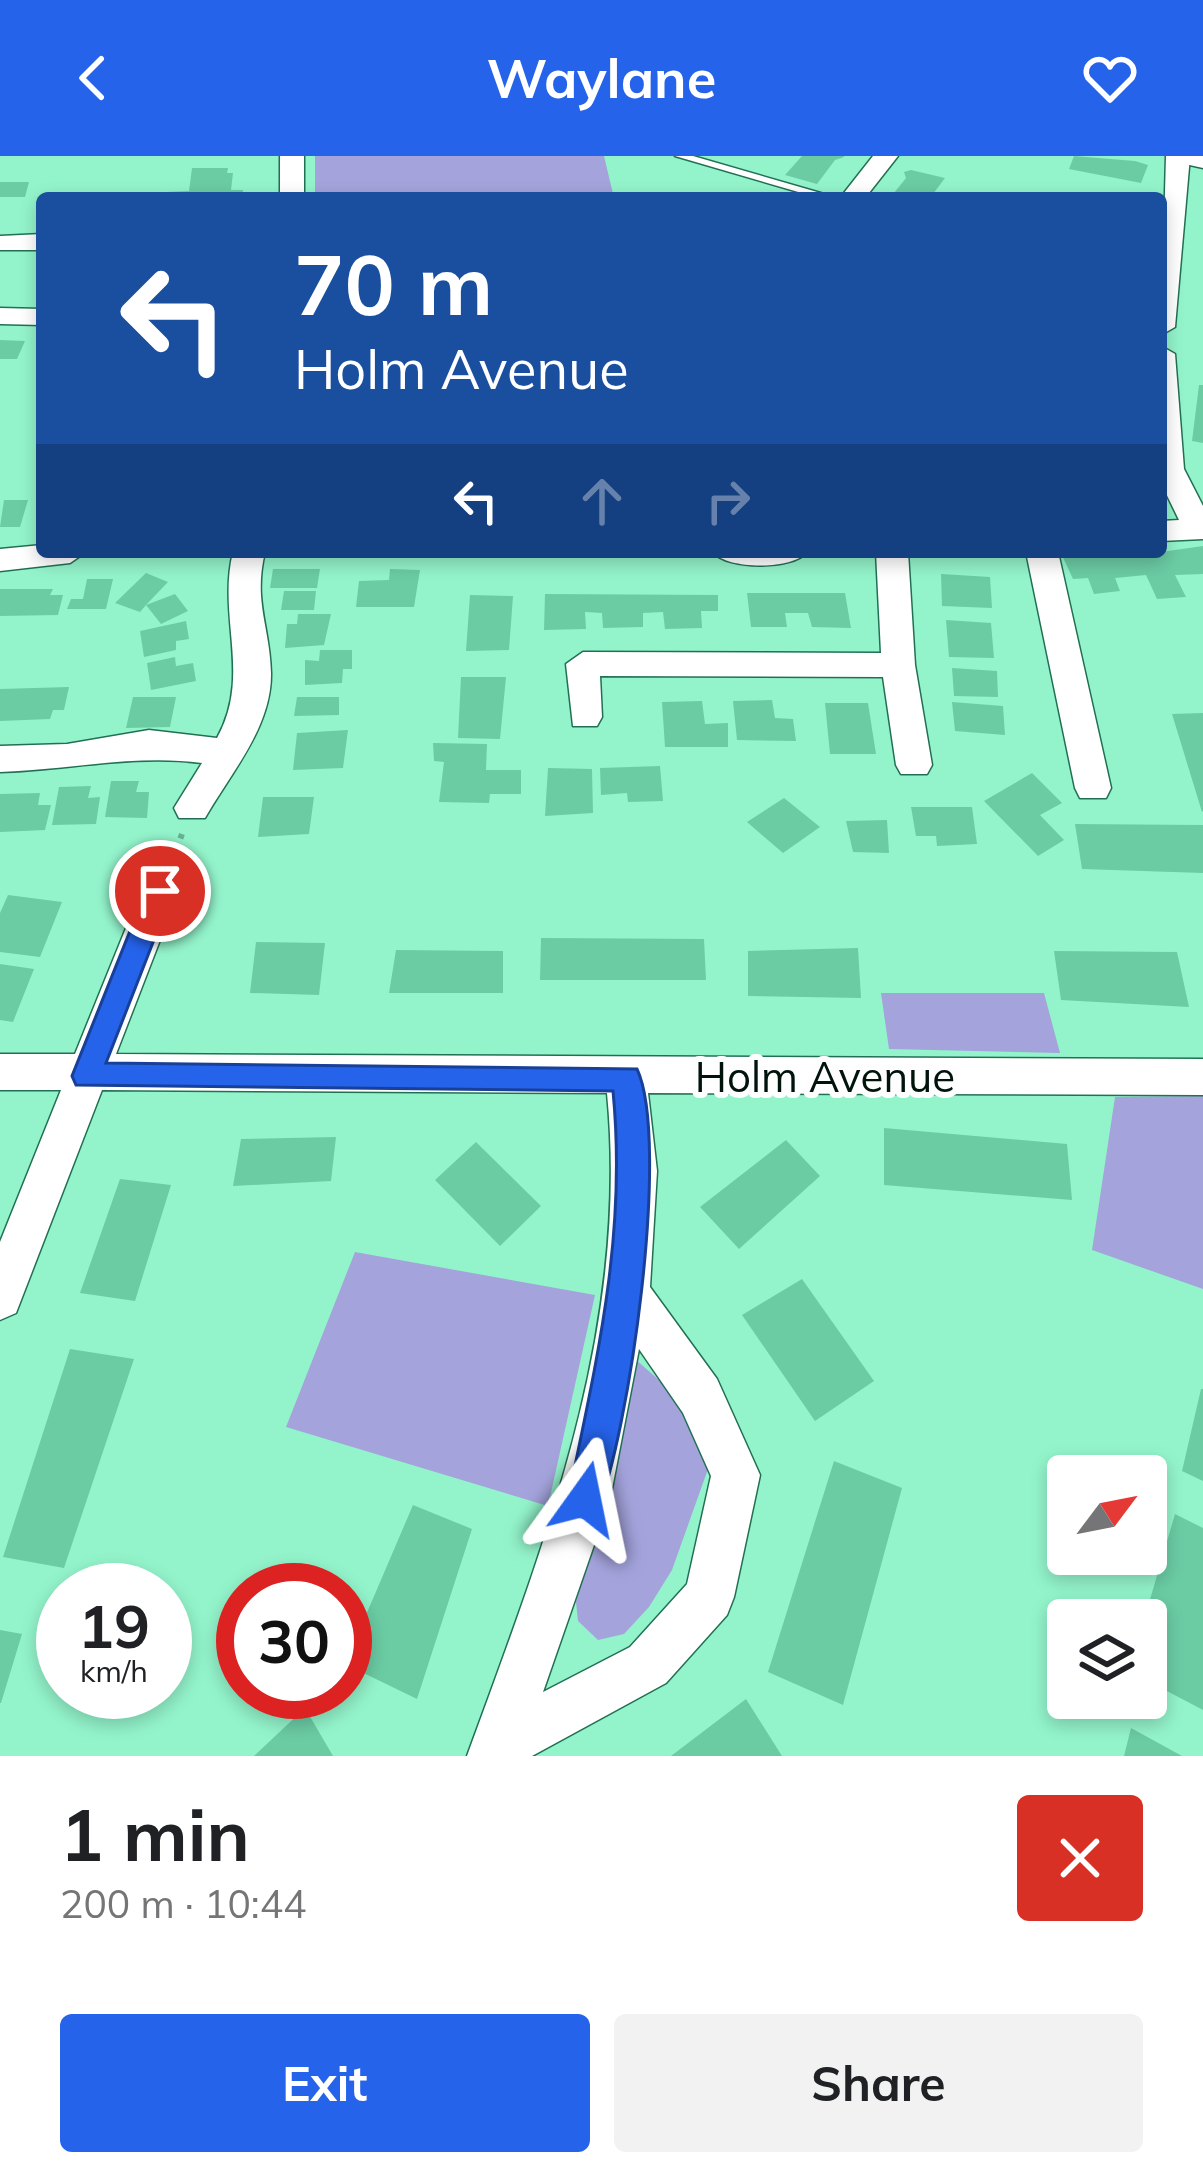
<!DOCTYPE html>
<html lang="en">
<head>
<meta charset="utf-8">
<style>
	:root { --surface:#fff; --page:#f2f2f2; --text:#202124; --muted:#757577; --accent:#2563eb }
	body { margin:0; font-family:Mulish,sans-serif; background:var(--page); color:var(--text); height:100vh; display:flex; flex-direction:column; font-size:45px; white-space:nowrap }
	* { box-sizing:border-box; margin:0 }
	p { font-size:39px; color:var(--muted) }
	.icon { flex:none; width:66px; height:66px; fill:none; stroke:currentColor; stroke-width:2; stroke-linecap:round; stroke-linejoin:round }
	.map { position:relative; height:1600px; overflow:hidden }
	.panel { display:flex; flex-direction:column; background:var(--surface); flex:1 }
	.panel>* { flex:none }
	.banner { position:absolute; left:36px; top:36px; width:1131px; height:366px; border-radius:12px; box-shadow:0 6px 18px #0003; background:#1a4fa0; color:#fff; overflow:hidden }
	.needle { width:78px; rotate:58deg }
	.buttons { position:absolute; left:1047px; top:1299px; display:grid; gap:24px }
	.buttons a { display:grid; place-items:center; width:120px; height:120px; border-radius:12px; background:var(--surface); box-shadow:0 6px 18px #0003; font-size:60px }
	.speed { position:absolute; left:36px; top:1407px; display:flex; gap:24px; font-size:60px; font-weight:700; text-align:center }
	.speed>* { display:grid; place-content:center; width:156px; height:156px; border-radius:50%; background:var(--surface); box-shadow:0 6px 18px #0003; line-height:1 }
	.speed small { font-size:30px; font-weight:400 }
	.speed .limit { border:18px solid #d22; background:#fff; color:#111 }
	.pin { position:absolute; display:grid; place-items:center; width:102px; height:102px; color:#fff; margin:-51px; border:6px solid #fff; border-radius:50%; box-shadow:0 3px 12px #0007 }
	.me { position:absolute; width:132px; margin:-66px; rotate:12deg; stroke-linejoin:round; filter:drop-shadow(0 0 9px #0008) }
	.turn { display:flex; align-items:center; gap:42px; height:252px; padding:0 60px; font-size:54px }
	.turn .icon { width:156px; height:156px; stroke-width:2.5 }
	.turn b { display:block; font-size:84px; line-height:102px }
	.lanes { display:flex; align-items:center; height:114px; padding:0 60px; background:#0003; justify-content:center; gap:60px; direction:ltr }
	.lanes .off { opacity:.35 }
	.round { display:grid; place-items:center; flex:none; width:126px; height:126px; border-radius:12px; background:var(--page) }
	.head { display:flex; align-items:center; justify-content:space-between; height:204px; padding:0 60px }
	h1 { font-size:72px; font-weight:700; line-height:90px }
	.button { display:flex; gap:24px; margin-top:auto; padding:24px 60px }
	.button a { flex:1; height:138px; border-radius:12px; background:var(--accent); color:#fff; font-size:48px; font-weight:700; line-height:138px; text-align:center }
	.button a+a { background:var(--page); color:var(--text) }
	header { display:flex; justify-content:space-between; align-items:center; height:156px; padding:0 60px; background:var(--accent); color:#fff; font-size:54px; font-weight:700 }
	.map>svg:first-child { display:block }
</style>
</head>
<body>
<header><svg class="icon" aria-label="back" viewBox="0 0 24 24"><path d="M15 5l-7 7 7 7"/></svg>Waylane<svg class="icon" aria-label="heart" viewBox="0 0 24 24"><path d="M12 20l-8-8c-3-5 5-10 8-4 3-6 11-1 8 4z"/></svg></header>
<div class="map">
<svg width="1203" height="1600" viewBox="0 0 1203 1600">
	<rect width="100%" height="100%" fill="#93f4cb"/>
	<path fill="#a4a3dc" d="M315,0H604L614,42H315Z
		M881,837H1044L1060,897L889,893Z
		M1203,940V1133L1092,1094L1115,941Z
		M355,1096L595,1139L548,1350L286,1271Z
		M633,1201L669,1233L697,1269L708,1313L672,1414L649,1451L624,1478L598,1484L578,1465L576,1446Z"/>
	<path fill="#6bcca4" d="M802,0H844V1L835,4L817,28L785,19Z
		M1074,0L1135,5L1148,9L1141,27L1069,13Z
		M192,12H228L227,17H233L231,34H243L242,42H165L166,36L189,35Z
		M911,14L945,22L930,42H890L906,22L904,16Z
		M0,26H29L25,41H0Z
		M0,184L25,185L17,203H0Z
		M1199,229H1203V287L1192,285Z
		M4,344H28L20,371H0Z
		M1203,390V418L1175,419L1186,441L1171,442L1157,443L1146,419L1115,422L1120,435L1094,438L1088,422L1073,423L1061,397L1161,396Z
		M273,413H320L317,432H270Z
		M390,413L420,414L414,451H356L359,425L389,424Z
		M146,417L168,426L146,449L175,438L188,455L161,468L146,449L140,456L115,447Z
		M941,418L990,421L992,452L942,450Z
		M87,423H113L106,453H67L71,443H83Z
		M0,433H53L50,439H63L58,459L0,460Z
		M284,435H316L314,454H281Z
		M747,437H845L851,472L812,471L808,457H785L787,471H751Z
		M545,438L718,439V455H701L702,472L665,473L663,456L643,457V471L603,472L602,457L585,456L586,473L544,474Z
		M470,439L513,440L509,494L466,495Z
		M298,458H331L324,489L285,492L287,468H297Z
		M946,464L991,467L994,502L949,501Z
		M186,465L189,483L176,485V494L144,501L140,475Z
		M320,494H352V513H343L342,527L305,529V504L319,505Z
		M175,501L176,510L193,507L196,525L151,534L147,507Z
		M952,512L997,515L998,541L954,540Z
		M461,521H506L500,583L458,582Z
		M69,531L64,554H53L50,563L0,565V533Z
		M133,541H176L170,571L126,572Z
		M297,541H339V559L294,560Z
		M772,544L775,562L793,563L796,585L737,584L733,545Z
		M702,545L705,568L728,567V591H665L662,546Z
		M952,546L1003,550L1005,579L955,575Z
		M825,547H868L876,598H830Z
		M1203,557V655L1202,656L1172,558Z
		M348,574L343,612L293,614L297,577Z
		M433,587L487,588L486,614H521V638H490L489,647L439,646L444,606L434,605Z
		M660,610L663,645L628,646L627,637L601,639L600,612Z
		M548,612L592,613L593,657L545,660Z
		M1032,617L1062,647L1040,659L1064,684L1038,700L984,645Z
		M111,625H139L136,636H149L147,662L105,661Z
		M91,630L88,642L100,641L96,668L52,669L59,631Z
		M40,637L38,649H51L45,674L0,676V638Z
		M263,641H314L309,678L258,681Z
		M784,642L820,671L783,697L747,666Z
		M911,651H972L977,688L937,690L936,680H916Z
		M887,664L889,697L853,696L846,665Z
		M1075,668L1203,669V717L1082,713Z
		M8,739L62,746L40,801L0,796V757Z
		M541,782L704,783L706,824H540Z
		M256,786L325,787L319,839L250,837Z
		M858,792L861,842L748,840V795Z
		M396,794L503,795V837H389Z
		M1054,795L1177,796L1189,851L1061,844Z
		M0,808L34,813L13,866L0,864Z
		M884,972L1067,988L1072,1044L884,1029Z
		M336,981L331,1025L233,1030L241,983Z
		M786,984L820,1020L739,1093L700,1051Z
		M476,986L541,1050L500,1090L435,1024Z
		M120,1023L171,1029L135,1145L80,1137Z
		M802,1123L874,1225L815,1265L742,1159Z
		M70,1193L134,1203L64,1412L3,1401Z
		M1201,1233H1203V1325L1182,1315Z
		M834,1305L902,1332L843,1549L768,1516Z
		M413,1349L472,1373L417,1543L345,1508Z
		M1175,1358L1203,1372V1554L1146,1524L1144,1464Z
		M0,1474L22,1478L1,1547H0Z
		M746,1543L782,1600H671Z
		M305,1552L333,1600H254Z
		M1131,1572L1182,1600H1124Z"/>
	<g fill="none" stroke-linecap="round" stroke-linejoin="round">
		<defs>
			<path id="lane" d="M675,0H693L838,42H819Z"/>
			<path id="street" d="M280,0H304V42H280Z
				M873,0H898L865,42H840Z
				M1166,0H1190L1175,171L1161,179Z
				M42,78V94H0V80Z
				M0,152L42,153V169L0,168Z
				M1161,190L1175,198L1184,313L1203,350V383L1161,385V365L1179,364L1161,327Z
				M42,389V396H86L70,407L0,415V393Z
				M233,396H265C253,446 270,470 271,517C272,571 230,618 205,662H179L174,652L202,607C134,598 68,614 0,616V590L67,588L149,574L217,582C252,520 217,461 233,396Z
				M713,396H807C793,414 727,414 713,396Z
				M876,396H908L915,509L932,609L927,618H901L896,609L883,521L600,520L602,561L597,570H573L566,508L583,496L881,497Z
				M1026,396H1058L1111,632L1106,642H1080L1075,632Z
				M160,720L173,724L179,735L116,898L1203,903V939L648,937L657,1015L650,1131L717,1223L760,1319L734,1441L727,1459L666,1527L532,1600H467C546,1384 630,1171 607,937L102,934L16,1157L0,1164V1086L61,934H0V898H75L141,735L147,724ZM639,1193L683,1257L711,1320L687,1428L630,1491L543,1536L610,1343Z"/>
			<path id="primary" d="M1179,0H1203V12L1185,8Z"/>
		</defs>
		<use href="#lane" stroke="#227054" stroke-width="3"/>
		<use href="#street" stroke="#227054" stroke-width="3"/>
		<use href="#primary" stroke="#227054" stroke-width="3"/>
		<path stroke="#67b192" stroke-width="6" stroke-dasharray="6 6" stroke-linecap="butt" d="M172,705L182,678"/>
		<use href="#lane" fill="#fff" fill-rule="evenodd"/>
		<use href="#street" fill="#fff" fill-rule="evenodd"/>
		<use href="#primary" fill="#fff" fill-rule="evenodd"/>
	</g>
	<path fill="#2563eb" stroke="#184099" stroke-width="3" d="M160,725L173,735L106,907L637,913C671,986 629,1279 597,1355L585,1360L573,1355L568,1343C597,1203 627,1079 613,935L76,929L72,920L146,735Z"/>
	<g text-anchor="middle" dominant-baseline="central" stroke-width="12" stroke-linejoin="round" paint-order="stroke">
		<g font-size="42" fill="#01140c" stroke="#fefefe">
			<text x="825" y="920">Holm Avenue</text>
		</g>
	</g>
</svg>
<div class="buttons">
<a><svg class="needle" viewBox="-14 -14 28 28"><path d="M0-13l5 13h-10z" fill="#e53935"/><path d="M0 13l5-13h-10z" fill="#757577"/></svg></a>
<a><svg class="icon" aria-label="layers" viewBox="0 0 24 24"><path d="M12 4l9 5-9 5-9-5zM3 14l9 5 9-5"/></svg></a>
</div>
<div class="speed"><div>19<small>km/h</small></div><div class="limit">30</div></div>
<div class="pin" style="left:160px;top:735px;background:#d93025"><svg class="icon" aria-label="arrive" viewBox="0 0 24 24"><path d="M6 21V4h12l-3 4 3 4H6"/></svg></div>
<svg class="me" style="left:585px;top:1343px" viewBox="-20 -20 40 40"><path d="M0-17L14 15 0 8-14 15z" fill="#2563eb" stroke="#fff" stroke-width="4"/></svg>
<div class="banner">
<div class="turn"><svg class="icon" aria-label="left" viewBox="0 0 24 24"><path d="M17 20v-9H6M10 6l-5 5 5 5"/></svg><div><b>70 m</b>Holm Avenue</div></div>
<div class="lanes"><svg class="icon" aria-label="left" viewBox="0 0 24 24"><path d="M17 20v-9H6M10 6l-5 5 5 5"/></svg><svg class="icon off" aria-label="ahead" viewBox="0 0 24 24"><path d="M12 20V5M6 11l6-6 6 6"/></svg><svg class="icon off" aria-label="right" viewBox="0 0 24 24"><path d="M7 20v-9h11M14 6l5 5-5 5"/></svg></div>
</div>
</div>
<section class="panel">
<div class="head"><div><h1>1 min</h1><p>200 m · 10:44</p></div><a class="round" style="background:#d93025;color:#fff"><svg class="icon" aria-label="close" viewBox="0 0 24 24"><path d="M6 6l12 12M18 6L6 18"/></svg></a></div>
<div class="button"><a>Exit</a><a>Share</a></div>
</section>
</body>
</html>
